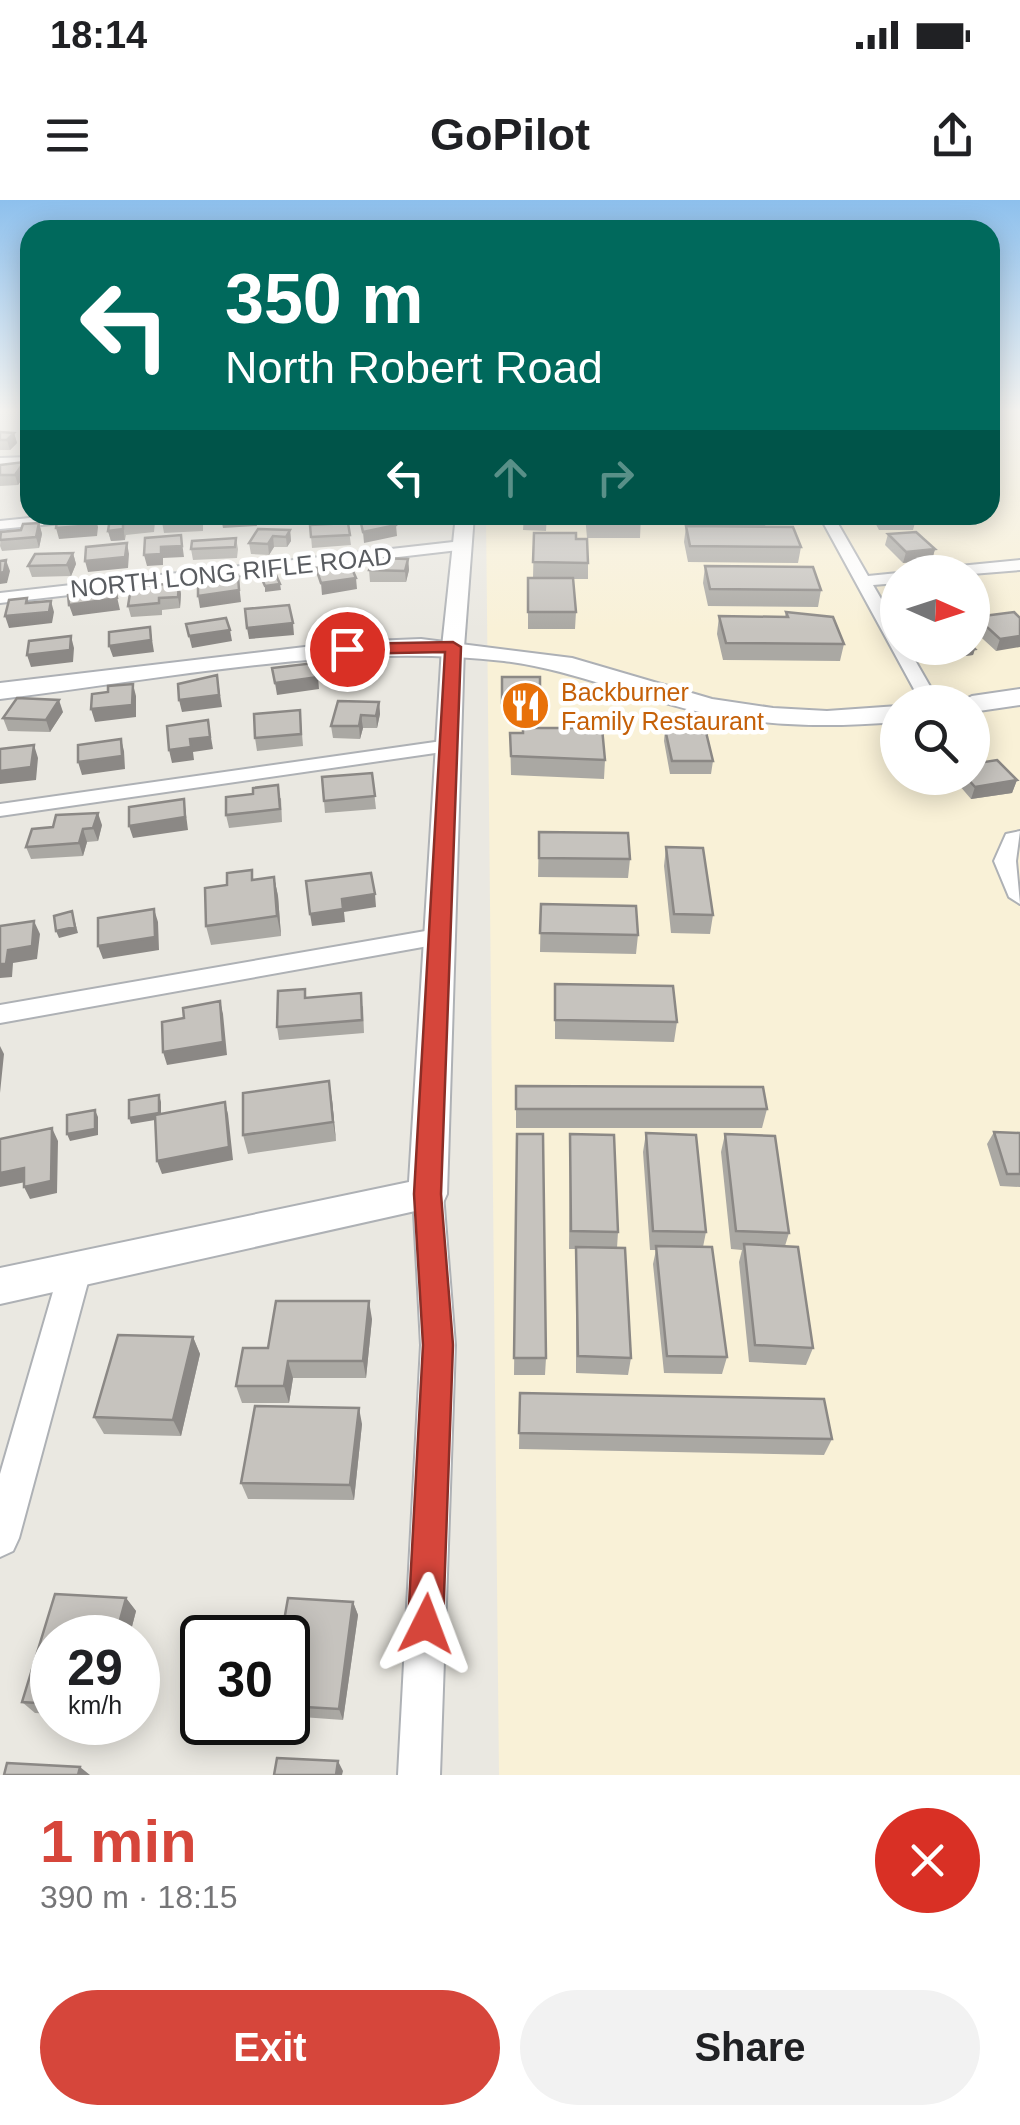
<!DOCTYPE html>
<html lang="en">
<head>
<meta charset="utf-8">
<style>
	:root { --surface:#fff; --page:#f2f2f2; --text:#202124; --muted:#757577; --accent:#d6463b }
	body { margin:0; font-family:Arial,sans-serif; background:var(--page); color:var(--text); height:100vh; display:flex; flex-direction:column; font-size:38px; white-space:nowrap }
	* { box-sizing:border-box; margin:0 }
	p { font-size:32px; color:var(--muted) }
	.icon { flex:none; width:55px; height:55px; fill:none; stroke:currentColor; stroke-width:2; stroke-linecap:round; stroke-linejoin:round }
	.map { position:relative; height:1575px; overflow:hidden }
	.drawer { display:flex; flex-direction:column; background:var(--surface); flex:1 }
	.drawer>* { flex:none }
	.guide { position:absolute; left:20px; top:20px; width:980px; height:305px; border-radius:30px; box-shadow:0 5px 25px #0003; background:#00695c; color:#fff; overflow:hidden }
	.needle { width:65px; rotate:93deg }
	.fabs { position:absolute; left:880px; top:355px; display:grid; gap:20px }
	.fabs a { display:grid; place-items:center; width:110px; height:110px; border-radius:50%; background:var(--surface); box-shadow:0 5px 25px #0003; font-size:50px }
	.speed { position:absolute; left:30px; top:1415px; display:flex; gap:20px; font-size:50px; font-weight:700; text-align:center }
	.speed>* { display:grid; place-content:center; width:130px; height:130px; border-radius:50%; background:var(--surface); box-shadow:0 5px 25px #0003; line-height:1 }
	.speed small { font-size:25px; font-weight:400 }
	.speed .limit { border:5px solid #111; border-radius:15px; background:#fff; color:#111 }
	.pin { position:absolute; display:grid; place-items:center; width:85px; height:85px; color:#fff; margin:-42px; border:5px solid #fff; border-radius:50%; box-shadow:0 2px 10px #0007 }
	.me { position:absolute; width:110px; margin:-55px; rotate:3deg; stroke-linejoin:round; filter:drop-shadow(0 0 8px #0008) }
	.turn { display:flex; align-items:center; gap:35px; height:210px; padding:0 40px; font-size:45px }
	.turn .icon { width:130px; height:130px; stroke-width:2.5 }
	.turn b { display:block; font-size:70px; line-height:85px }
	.lanes { display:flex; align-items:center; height:95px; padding:0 40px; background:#0003; justify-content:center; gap:50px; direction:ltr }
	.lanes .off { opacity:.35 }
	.round { display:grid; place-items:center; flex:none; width:105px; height:105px; border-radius:52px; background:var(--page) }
	.summary { display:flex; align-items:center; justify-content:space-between; height:170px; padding:0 40px }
	h1 { font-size:60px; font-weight:600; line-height:75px; color:var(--accent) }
	.action { display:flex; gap:20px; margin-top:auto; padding:20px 40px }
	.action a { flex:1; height:115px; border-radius:60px; background:var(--accent); color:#fff; font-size:40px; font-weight:600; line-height:115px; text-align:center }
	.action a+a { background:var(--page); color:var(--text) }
	.status { display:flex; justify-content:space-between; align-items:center; height:70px; padding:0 50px; background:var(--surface); direction:ltr }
	.status svg { height:28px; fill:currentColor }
	header { display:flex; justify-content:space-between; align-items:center; height:130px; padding:0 40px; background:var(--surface); font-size:45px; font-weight:600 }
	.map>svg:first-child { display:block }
</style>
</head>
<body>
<div class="status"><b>18:14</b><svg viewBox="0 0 49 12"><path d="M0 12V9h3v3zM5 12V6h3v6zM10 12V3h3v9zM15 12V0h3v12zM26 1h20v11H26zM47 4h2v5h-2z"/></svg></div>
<header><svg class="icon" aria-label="menu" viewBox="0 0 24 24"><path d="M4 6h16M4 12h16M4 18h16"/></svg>GoPilot<svg class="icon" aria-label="share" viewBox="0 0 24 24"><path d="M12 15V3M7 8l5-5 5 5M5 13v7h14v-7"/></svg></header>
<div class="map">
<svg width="1020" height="1575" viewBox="0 0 1020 1575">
	<rect width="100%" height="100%" fill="#eae8e1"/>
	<path fill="#f9f1d7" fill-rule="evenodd" d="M990,209H1020V1575H499L486,315H990ZM898,372H972V448H898ZM898,502H972V578H898Z"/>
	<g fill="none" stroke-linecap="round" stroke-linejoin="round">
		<defs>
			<path id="minor" d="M19,209H30V214L21,212Z
				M30,257V265L0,266V258Z
				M59,315H111L104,319L0,329V321Z
				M819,315H833L868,376L898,373V383L873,385L898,428V448H908L939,502H921Z
				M462,341L467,343V349L0,403V393Z
				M1020,360V370L972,374L941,372L949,367Z
				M449,540L459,546L456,550L0,616V604Z
				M1020,631L1016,661L1020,704L1009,697L994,661L1006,634Z
				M437,729L449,737L445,743L0,823V805Z
				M428,982L438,985L443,994L455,1145L440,1575H398L421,1145L413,994L418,985Z
				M75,1057L86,1061L91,1071L19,1338L13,1351L0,1357V1274L59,1071L64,1061Z"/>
			<path id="tertiary" d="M456,315H474L464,447L447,994L442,1005L0,1104V1068L409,982L442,447Z"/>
			<path id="secondary" d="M421,439L572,458L712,499L773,508L827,511L898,506V522C833,527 773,527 709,514C640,500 576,470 504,461C340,442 164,479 0,499V483L347,442Z
				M1020,489V505L972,512V502H960L972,496Z"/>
		</defs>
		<use href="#minor" stroke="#aeb1b5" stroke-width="4"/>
		<use href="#tertiary" stroke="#aeb1b5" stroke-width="4"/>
		<use href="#secondary" stroke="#adb0b5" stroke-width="4"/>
		<use href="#minor" fill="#fff" fill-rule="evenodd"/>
		<use href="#tertiary" fill="#fff" fill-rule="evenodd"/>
		<use href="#secondary" fill="#fff" fill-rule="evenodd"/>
	</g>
	<path fill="#aaa8a3" d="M0,232L14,233L17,243L10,250H0Z
		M24,262L27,272L18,285L0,286V265Z
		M203,315V331L164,333L162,322Z
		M274,315H308L309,320L275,322Z
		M524,315H547L546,331L523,330Z
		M585,315H641L640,338H587Z
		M693,315H767L765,327L801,347L798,363L688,362L684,342L686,326L695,327Z
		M871,315H913L916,319L913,330H879Z
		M110,318L155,322L154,332L126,335L125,340L111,341L108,331Z
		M39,323L42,334L39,348L2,351L0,346L1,332L21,330Z
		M348,323L351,345L312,348L310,325Z
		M290,330L291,341L287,347H274L269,355L251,354L249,343Z
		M534,333L576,339L588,363V379H573L576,412L575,429H528V378H533Z
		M888,334L935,349L932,360L903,363L885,345Z
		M236,338L238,349L237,358L193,360L191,349Z
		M73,353L76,364L71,376L32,377L28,366Z
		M408,359L409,370L406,382H370L369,370Z
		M705,366L821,390L818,407L708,406L703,383Z
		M179,383L181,394L180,408L162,410V415L131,417L128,406Z
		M786,412L844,444L840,461L723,460L717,434L719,416L785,417Z
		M1014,412L996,451L972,429L976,417Z
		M948,448H972L975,449L973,455L957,457Z
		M502,477H540V515H502Z
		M379,502L380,514L377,528H363L360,539L333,538L331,526Z
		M63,512L50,532L8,531L3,518Z
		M301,522L303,546L257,551L255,538Z
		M665,529L713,561L711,574H670L664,541Z
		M510,533H523L605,560L604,579L511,575Z
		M372,573L376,609L325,613L324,601Z
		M953,578H972L1017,580L1012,593L971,599Z
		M281,598L282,622L229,628L226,615Z
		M102,625L98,641L87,642L83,656L31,659L26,647L32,629Z
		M539,632L630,659L628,678L538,677Z
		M666,647L713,715L710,734L671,733L664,666Z
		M274,677L278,696L281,736L211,745L206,726Z
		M541,704L638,735L636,754L540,752Z
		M555,784L677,822L674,842L555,839Z
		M363,806L364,833L279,840L277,827Z
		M516,886L767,909L762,928H516Z
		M332,900L336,941L248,954L243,935Z
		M994,932L1020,933V987L1000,986L987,944Z
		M646,933L706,1032L703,1047L727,1157L722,1174L664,1173L653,1064L656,1050H650L643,952Z
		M517,934L546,1158L545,1175H514Z
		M570,934L618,1032L617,1048L631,1158L628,1175L576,1173V1049H569Z
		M725,934L789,1033L785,1046L813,1148L806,1165L749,1162L739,1062L742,1050L731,1049L721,952Z
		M372,1119L366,1178H293L289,1203H242L236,1186L268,1148Z
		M193,1137L200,1154L181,1236L104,1234L94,1217Z
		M520,1193L832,1239L824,1255L519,1249Z
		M362,1224L354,1300L248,1299L241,1283Z
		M55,1394L126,1398L136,1411L129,1438H52V1514L35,1513L22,1502Z
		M353,1402L358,1415L343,1520L288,1516V1438Z"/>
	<path fill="#8b8885" d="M14,233L17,243L10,250L7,240Z
		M24,262L27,272L18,285L15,275Z
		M255,315L257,326L223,328L221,318Z
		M95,316L98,327L97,336L59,339L56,328Z
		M39,323L42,334L39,348L36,337Z
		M123,324L125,340L111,341L108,331Z
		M396,325L397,336L364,343L363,332Z
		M290,330L291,341L287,347L286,337Z
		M181,335L184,357L163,358V365L147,366L144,355Z
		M273,336L274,347L269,355L268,344Z
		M127,343L129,354L128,368L88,372L85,361Z
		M935,349L932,360L903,363L906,352Z
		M73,353L76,364L71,376L67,365Z
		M408,359L409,370L406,382L405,371Z
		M6,360L10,371L7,383L0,384V373Z
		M238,375L241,402L200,408L198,396Z
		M356,378L357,389L322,395L321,383Z
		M179,383L181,394L180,408L178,397Z
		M280,384L281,390L265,392V386Z
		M115,388L120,410L73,416L69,405Z
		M27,398L31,410L51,401L54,412L52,423L9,428L5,416L26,403Z
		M293,423L294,435L249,439L247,428Z
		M150,427L154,452L113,457L109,446Z
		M230,430L232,441L192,448L189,436Z
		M71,436L74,448L73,462L31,467L27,455Z
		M1020,436V447L996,451L1000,439Z
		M975,449L973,455L957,457L959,451Z
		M217,475L222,507L182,512L179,500Z
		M318,477L319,489L277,495L275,483Z
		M133,484L136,496V517L95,522L91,509Z
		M59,500L63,512L50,532L46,520Z
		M379,502L380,514L377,528L376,516Z
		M361,515L363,528L360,539L359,526Z
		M208,520L213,549L193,552L194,560L172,563L169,550Z
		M121,539L124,551L125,569L82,575L78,562Z
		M34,545L38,558L36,580L0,584V571Z
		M1017,580L1012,593L971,599L975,587Z
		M184,599L188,630L133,638L129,626Z
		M98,613L102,625L98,641L93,628Z
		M83,629L87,642L83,656L79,643Z
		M274,677L278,696L281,736L277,716Z
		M375,694L376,707L344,712L345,722L312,726L310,714L342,699Z
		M154,709L158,722L159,750L103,759L98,746Z
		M72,711L78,733L59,738L56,731Z
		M34,721L40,734L37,759L13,763L12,777L0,778V764L8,750Z
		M220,801L223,814L227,855L167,865L163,852Z
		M0,846L4,854L0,893Z
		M329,881L332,900L336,941L333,922Z
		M159,895L161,902V919L131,924L129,918Z
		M225,902L228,914L233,960L162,974L157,961Z
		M95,910L98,917V935L70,941L67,934Z
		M52,928L58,941L57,993L30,999L24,987Z
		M24,968L31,981L0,987V973Z
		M369,1101L372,1119L366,1178L363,1161Z
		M193,1137L200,1154L181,1236L173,1220Z
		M288,1161L293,1178L289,1203L284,1186Z
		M359,1208L362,1224L354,1300L350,1285Z
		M126,1398L136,1411L129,1438H115Z
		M353,1402L358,1415L343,1520L339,1509Z
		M338,1561L343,1571L342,1575H336Z
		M80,1567L90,1575H78Z"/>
	<path fill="#c6c3be" stroke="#8b8885" stroke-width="2.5" d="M0,232L14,233L7,240H0Z
		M24,262L15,275H0V265Z
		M129,315H152V322L123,324V329L108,331L110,318Z
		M162,315H201V321L162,322Z
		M221,315H253L221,318Z
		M524,315H547L546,320L523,319Z
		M588,315H641L642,322H588Z
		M880,315H913L916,319H882Z
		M95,316L94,325L56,328L57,319Z
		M394,317L396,325L363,332L360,319Z
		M39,323L36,337L0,340L1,332L21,330L23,324Z
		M348,323L350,335L311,337L310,325Z
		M686,326L793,327L801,347L690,346Z
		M258,329L290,330L286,337L273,336L268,344L249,343Z
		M916,332L935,349L906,352L888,334Z
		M534,333H576V339H587L588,363L533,362Z
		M181,335L182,346L161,347V354L144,355L145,338Z
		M236,338L235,347L191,349L192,341Z
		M127,343L125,357L85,361L86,347Z
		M73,353L67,365L28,366L35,354Z
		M373,358L408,359L405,371L369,370Z
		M6,360L4,372L0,373V361Z
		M350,364L356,378L321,383L316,368Z
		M705,366L813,367L821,390L710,389Z
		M238,375L239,390L198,396V383Z
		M276,375L280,384L265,386L261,377Z
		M528,378H573L576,412H528Z
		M179,383L178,397L159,398V403L128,406L131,387Z
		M115,388L117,398L69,405L68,395Z
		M27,398L26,403L51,401L49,412L5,416L9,400Z
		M289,405L293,423L247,428L245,409Z
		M786,412L833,417L844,444L726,443L719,416L788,417Z
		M1014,412L1020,418V436L1000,439L976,417Z
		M226,418L230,430L189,436L186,424Z
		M150,427L151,440L109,446V432Z
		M71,436L70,450L27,455L29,441Z
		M972,446L975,449L959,451L956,448Z
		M314,463L318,477L275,483L272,468Z
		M217,475L219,495L179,500L178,484Z
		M502,477H540V503H502Z
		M133,484L132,505L91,509L92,494L108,492V486Z
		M17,498L59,500L46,520L3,518Z
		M338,501L379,502L376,516L361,515L359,526H331Z
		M300,510L301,534L255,538L254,514Z
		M208,520L210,537L190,539L191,547L169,550L167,526Z
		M523,528H602L605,560L511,556L510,533H523Z
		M705,528L713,561H672L665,529Z
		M121,539L122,556L78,562V545Z
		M34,545L31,567L0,571V549Z
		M997,560L1017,580L975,587L967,578H972V564Z
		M372,573L375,596L324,601L322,577Z
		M278,585L280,609L226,615V597L253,594V588Z
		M184,599L185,617L129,626V607Z
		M98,613L93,628L83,629L79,643L26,647L32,629L53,627L56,615Z
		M539,632L628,633L630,659L539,658Z
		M666,647L703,648L713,715L674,714Z
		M252,670V680L274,677L277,716L206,726L205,688L227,685V673Z
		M371,673L375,694L342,699L343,709L310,714L306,681Z
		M541,704L636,706L638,735L540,733Z
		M154,709L155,737L98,746V718Z
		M72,711L75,727L56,731L54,716Z
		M34,721L32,746L8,750L6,764H0V726Z
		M555,784L673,786L677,822L555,820Z
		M305,789V798L361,793L362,820L277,827L278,791Z
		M220,801L223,842L163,852L162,822L184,818L183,808Z
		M329,881L333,922L243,935V893Z
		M516,886L763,887L767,909H516Z
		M159,895V913L129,918V900Z
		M225,902L229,947L157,961L155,915Z
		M95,910V929L67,934V915Z
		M52,928L51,981L24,987V968L0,973V939Z
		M994,932L1020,933V974H1007Z
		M646,933L696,935L706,1032L653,1031Z
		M517,934H543L546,1158H514Z
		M570,934L614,935L618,1032L571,1031Z
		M725,934L775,936L789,1033L736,1031Z
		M744,1044L798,1047L813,1148L755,1145Z
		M656,1046L712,1047L727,1157L667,1156Z
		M576,1047L625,1048L631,1158L578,1156Z
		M276,1101H369L363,1161H288L284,1186H236L243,1148H268Z
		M118,1135L193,1137L173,1220L94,1217Z
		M520,1193L824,1199L832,1239L519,1233Z
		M255,1206L359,1208L350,1285L241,1283Z
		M55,1394L126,1398L115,1438H52V1504L22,1502Z
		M288,1398L353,1402L339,1509L288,1506V1438H281Z
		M277,1558L338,1561L336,1575H274Z
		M7,1563L80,1567L78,1575H4Z"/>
	<linearGradient id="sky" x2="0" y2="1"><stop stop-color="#8dc0ed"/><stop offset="0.49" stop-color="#f6f5f2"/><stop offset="1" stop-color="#f6f5f2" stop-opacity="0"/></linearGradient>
	<rect width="1020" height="430" fill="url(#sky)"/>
	<path fill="#d6463b" stroke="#8b2e26" stroke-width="2.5" d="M453,442L461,447L441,994L453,1145L443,1424L438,1436L426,1441L413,1436L408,1424L423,1145L414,994L445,452L347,454L339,449L347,444Z"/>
	<defs>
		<symbol id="restaurant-disc" viewBox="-11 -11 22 22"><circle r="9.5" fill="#e8710a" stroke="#fff"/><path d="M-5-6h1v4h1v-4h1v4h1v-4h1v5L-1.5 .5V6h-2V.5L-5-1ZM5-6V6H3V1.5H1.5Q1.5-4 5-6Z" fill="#fff"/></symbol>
	</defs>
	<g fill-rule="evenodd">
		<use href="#restaurant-disc" x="498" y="478" width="55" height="55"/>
	</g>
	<g text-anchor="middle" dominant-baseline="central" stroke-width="9" stroke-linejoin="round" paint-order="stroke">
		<g font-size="25" fill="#595c60" stroke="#fff">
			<text transform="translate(231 372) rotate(-6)">NORTH LONG RIFLE ROAD</text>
		</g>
		<g font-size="25" fill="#c56008" stroke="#fff" text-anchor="start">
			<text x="561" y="492">Backburner<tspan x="561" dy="29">Family Restaurant</tspan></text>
		</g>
	</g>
</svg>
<div class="fabs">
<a><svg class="needle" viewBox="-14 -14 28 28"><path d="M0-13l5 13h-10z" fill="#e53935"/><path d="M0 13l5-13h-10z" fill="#757577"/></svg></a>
<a><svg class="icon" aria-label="search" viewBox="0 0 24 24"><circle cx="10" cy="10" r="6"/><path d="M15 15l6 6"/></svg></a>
</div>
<div class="speed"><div>29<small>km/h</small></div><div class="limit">30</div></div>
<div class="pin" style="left:347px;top:449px;background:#d93025"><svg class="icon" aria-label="arrive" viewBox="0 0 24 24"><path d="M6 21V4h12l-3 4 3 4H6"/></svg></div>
<svg class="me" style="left:426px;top:1424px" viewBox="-20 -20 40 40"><path d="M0-17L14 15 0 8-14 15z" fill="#d6463b" stroke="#fff" stroke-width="4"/></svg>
<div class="guide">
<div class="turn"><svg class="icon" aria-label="left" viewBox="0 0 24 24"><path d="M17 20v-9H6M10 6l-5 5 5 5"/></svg><div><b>350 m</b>North Robert Road</div></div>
<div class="lanes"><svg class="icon" aria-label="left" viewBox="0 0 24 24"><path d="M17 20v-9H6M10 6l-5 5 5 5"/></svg><svg class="icon off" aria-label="ahead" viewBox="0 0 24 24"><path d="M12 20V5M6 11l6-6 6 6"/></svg><svg class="icon off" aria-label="right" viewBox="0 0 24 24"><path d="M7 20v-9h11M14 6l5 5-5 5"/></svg></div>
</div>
</div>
<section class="drawer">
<div class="summary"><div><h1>1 min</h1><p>390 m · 18:15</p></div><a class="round" style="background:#d93025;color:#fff"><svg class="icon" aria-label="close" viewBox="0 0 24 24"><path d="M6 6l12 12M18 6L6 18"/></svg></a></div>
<div class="action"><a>Exit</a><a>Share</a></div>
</section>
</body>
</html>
